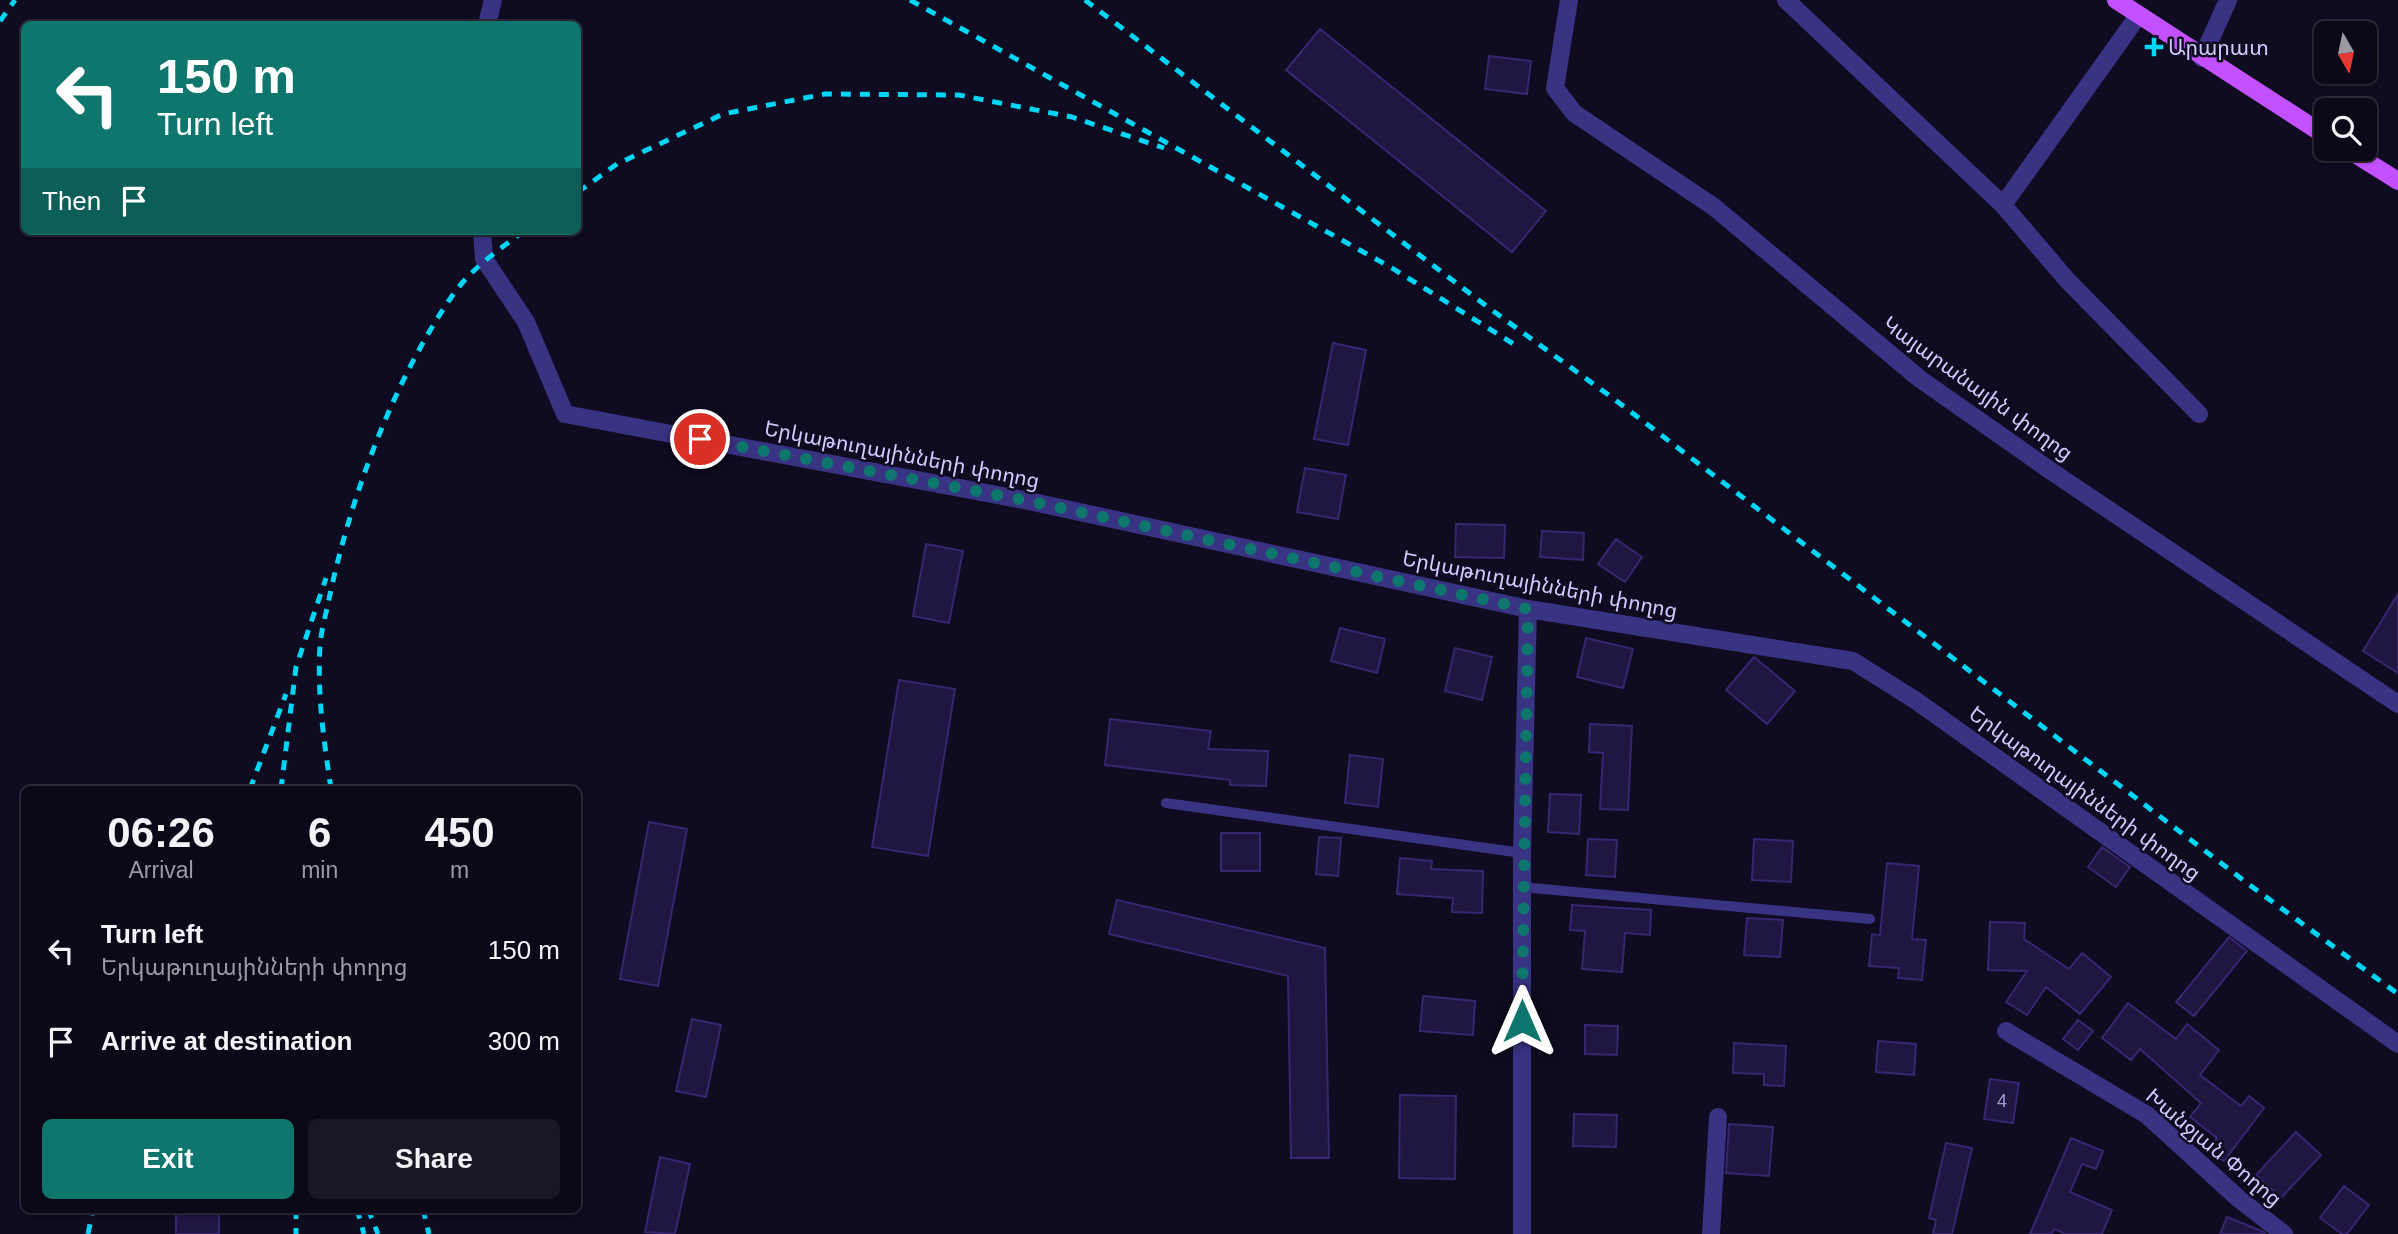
<!DOCTYPE html>
<html lang="en">
<head>
<meta charset="utf-8">
<style>
	:root { --surface:#0b0818; --page:#191625; --text:#f1f3f6; --muted:#9a9aa2; --line:#2b2937; --accent:#0f766e }
	body { margin:0; font-family:Helvetica,"Noto Sans Armenian",sans-serif; background:var(--page); color:var(--text); height:100vh; display:flex; flex-direction:column; font-size:26px; white-space:nowrap }
	* { box-sizing:border-box; margin:0 }
	p { font-size:23px; color:var(--muted) }
	.icon { flex:none; width:38px; height:38px; fill:none; stroke:currentColor; stroke-width:2; stroke-linecap:round; stroke-linejoin:round }
	.map { position:relative; flex:1; overflow:hidden }
	.details { position:absolute; left:21px; top:786px; width:560px; height:427px; display:flex; flex-direction:column; background:var(--surface); border-radius:10px; box-shadow:0 2px 5px #0004,0 0 0 2px var(--line) }
	.details>* { flex:none }
	.banner { position:absolute; left:21px; top:21px; width:560px; height:214px; border-radius:10px; box-shadow:0 2px 5px #0004,0 0 0 2px var(--line); background:#0f766e; color:#fff; overflow:hidden }
	.needle { width:46px; rotate:171deg }
	.controls { position:absolute; left:2314px; top:21px; display:grid; gap:14px }
	.controls a { display:grid; place-items:center; width:63px; height:63px; border-radius:10px; background:var(--surface); box-shadow:0 2px 5px #0004,0 0 0 2px var(--line); font-size:35px }
	.pin { position:absolute; display:grid; place-items:center; width:60px; height:60px; color:#fff; margin:-30px; border:4px solid #fff; border-radius:50%; box-shadow:0 2px 7px #0007 }
	.me { position:absolute; width:77px; margin:-38px; rotate:0deg; stroke-linejoin:round; filter:drop-shadow(0 0 5px #0008) }
	.turn { display:flex; align-items:center; gap:24px; height:147px; padding:0 21px; font-size:32px }
	.turn .icon { width:91px; height:91px; stroke-width:2.5 }
	.turn b { display:block; font-size:49px; line-height:60px }
	.then { display:flex; align-items:center; height:66px; padding:0 21px; background:#0003; gap:14px; font-size:26px }
	.eta { display:flex; justify-content:space-evenly; align-items:center; height:119px; text-align:center }
	.eta b { font-size:42px; font-weight:600; line-height:49px }
	.cta { display:flex; gap:14px; margin-top:auto; padding:14px 21px }
	.cta a { flex:1; height:80px; border-radius:10px; background:var(--accent); color:#fff; font-size:28px; font-weight:600; line-height:80px; text-align:center }
	.cta a+a { background:var(--page); color:var(--text) }
	ul { padding:0; list-style:none }
	li { display:flex; align-items:center; gap:21px; height:91px; padding:0 21px }
	li div { flex:1 }
	li b { display:block; font-size:26px }
	li em { font-style:normal }
	.map>svg:first-child { display:block }
</style>
</head>
<body>
<div class="map">
<svg width="2398" height="1234" viewBox="0 0 2398 1234">
	<rect width="100%" height="100%" fill="#0f0b20"/>
	<path fill="#201642" stroke="#372670" stroke-width="2" d="M1320,29L1546,211L1512,252L1286,70Z
		M1489,56L1531,61L1527,94L1485,89Z
		M1333,343L1366,350L1348,445L1314,439Z
		M1305,468L1346,475L1338,519L1297,512Z
		M1456,524L1505,525L1504,558L1455,557Z
		M1542,531L1584,533L1583,560L1540,557Z
		M1616,539L1642,557L1625,582L1598,564Z
		M926,544L963,551L949,623L913,616Z
		M2398,594V673L2363,651Z
		M1340,628L1385,639L1377,673L1331,661Z
		M1586,638L1633,649L1623,688L1577,677Z
		M1455,648L1492,657L1482,700L1445,691Z
		M1754,657L1795,691L1767,724L1726,690Z
		M899,680L955,689L928,856L872,847Z
		M1110,719L1211,731L1208,749L1268,751L1266,786L1230,785V780L1105,765Z
		M1590,724L1632,726L1628,810L1600,809L1603,753L1589,752Z
		M1350,755L1383,759L1378,807L1345,803Z
		M1550,794L1581,795L1579,834L1548,832Z
		M649,822L687,829L658,986L620,979Z
		M1221,833H1260V871H1221Z
		M1319,837L1341,838L1338,876L1316,874Z
		M1588,839L1617,840L1615,877L1586,875Z
		M1754,839L1793,841L1791,882L1752,880Z
		M2102,847L2130,867L2116,887L2088,867Z
		M1400,858L1432,861L1431,869L1483,871L1482,913L1452,912L1453,898L1397,894Z
		M1887,863L1919,866L1912,939L1926,940L1922,980L1898,978L1899,968L1869,966L1872,934L1880,935Z
		M1117,900L1325,948L1329,1158H1291L1288,976L1109,934Z
		M1572,905L1651,910L1650,935L1625,933L1622,972L1582,969L1585,931L1570,930Z
		M1747,918L1783,920L1780,957L1744,955Z
		M1990,922L2025,923L2024,939L2069,969L2082,953L2111,977L2080,1014L2046,987L2027,1015L2006,1002L2027,971L1988,970Z
		M2229,937L2247,951L2194,1016L2176,1002Z
		M1423,996L1475,1001L1473,1035L1420,1031Z
		M2128,1003L2176,1039L2187,1024L2219,1050L2200,1075L2241,1106L2249,1096L2264,1108L2224,1161L2208,1149L2217,1138L2190,1117L2201,1103L2140,1049L2131,1060L2102,1038Z
		M692,1019L721,1025L706,1097L676,1091Z
		M2078,1020L2093,1031L2078,1050L2063,1039Z
		M1585,1025L1618,1026L1617,1055L1585,1054Z
		M1878,1041L1916,1044L1914,1075L1876,1072Z
		M1734,1043L1786,1046L1784,1086L1764,1085V1074L1733,1073Z
		M1990,1079L2019,1083L2013,1123L1984,1119Z
		M1400,1095L1456,1096L1455,1179L1399,1178Z
		M1574,1114L1617,1115L1616,1147L1573,1146Z
		M1729,1124L1773,1127L1769,1176L1726,1173Z
		M2296,1132L2321,1155L2281,1198L2256,1175Z
		M2071,1138L2103,1151L2096,1169L2082,1164L2070,1192L2112,1210L2102,1234H2066L2054,1229L2052,1234H2030Z
		M1946,1143L1972,1148L1952,1234H1933L1936,1220L1929,1218Z
		M660,1157L690,1164L675,1234L645,1232Z
		M2344,1186L2369,1205L2347,1234H2342L2320,1218Z
		M176,1209H219V1234H176Z
		M2227,1217L2264,1232L2265,1234H2220Z"/>
	<g fill="none" stroke-linecap="round" stroke-linejoin="round">
		<path stroke="#383382" stroke-width="10" d="M1166,803L1522,853
			M1522,887L1870,919"/>
		<path stroke="#383382" stroke-width="18" d="M1569,0L1555,88L1574,113L1714,207L1920,379L2051,471L2398,704
			M1786,0L2003,205L2067,280L2199,414
			M487,24L493,0
			M2202,58L2228,0
			M2003,205L2138,16
			M482,231L484,259L526,322L565,414L1024,500L1528,609L1853,661L1915,700L2398,1044
			M2006,1031L2147,1115L2239,1199L2284,1234
			M1522,1234V853L1528,609
			M1711,1234L1718,1117"/>
		<path stroke="#c351ff" stroke-width="18" d="M2116,0L2326,136
			M2347,149L2398,181"/>
		<path stroke="#00d5f5" stroke-width="5" stroke-dasharray="10 9" stroke-linecap="butt" d="M910,0L1392,268L1520,348
			M1085,0L1489,308L1614,399L2251,886L2398,994
			M0,21L15,0
			M578,192L617,164L723,114L825,94L959,95L1072,117L1164,148
			M250,789L286,694
			M281,789L296,667L326,578
			M331,789C324,742 317,694 320,646C321,631 326,614 329,599C350,499 392,384 450,299C469,270 496,252 524,231
			M296,1209V1234
			M357,1209L364,1234
			M368,1209L378,1234
			M423,1209L429,1234
			M88,1234L93,1209"/>
	</g>
	<g fill="none" stroke-linecap="round" stroke-linejoin="round">
		<path stroke="#0f766e" stroke-width="12" stroke-dasharray="0 21.6" d="M700,439L1024,500L1528,609L1522,1021"/>
	</g>
	<path fill="#00d5f5" stroke="#0f0b20" stroke-width="2.5" d="M2150.5 36.5h7v7h7v7h-7v7h-7v-7h-7v-7h7z"/>
	<g text-anchor="middle" dominant-baseline="central" stroke-width="5" stroke-linejoin="round" paint-order="stroke">
		<g font-size="18" fill="#a59dd0">
			<text x="2002" y="1101">4</text>
		</g>
		<g font-size="21" fill="#d1caff" stroke="#0f0b20" text-anchor="start">
			<text x="2168" y="47">Արարատ</text>
		</g>
		<g font-size="21" fill="#d1caff" stroke="#0f0b20">
			<text transform="translate(1978 388) rotate(36)">Կայարանային փողոց</text>
			<text transform="translate(902 454) rotate(11)">Երկաթուղայինների փողոց</text>
			<text transform="translate(1540 584) rotate(11)">Երկաթուղայինների փողոց</text>
			<text transform="translate(2085 793) rotate(36)">Երկաթուղայինների փողոց</text>
			<text transform="translate(2214 1147) rotate(40)">Խանջյան Փողոց</text>
		</g>
	</g>
</svg>
<div class="controls">
<a><svg class="needle" viewBox="-14 -14 28 28"><path d="M0-13l5 13h-10z" fill="#e53935"/><path d="M0 13l5-13h-10z" fill="#9a9aa2"/></svg></a>
<a><svg class="icon" aria-label="search" viewBox="0 0 24 24"><circle cx="10" cy="10" r="6"/><path d="M15 15l6 6"/></svg></a>
</div>
<div class="pin" style="left:700px;top:439px;background:#d93025"><svg class="icon" aria-label="arrive" viewBox="0 0 24 24"><path d="M6 21V4h12l-3 4 3 4H6"/></svg></div>
<svg class="me" style="left:1522px;top:1021px" viewBox="-20 -20 40 40"><path d="M0-17L14 15 0 8-14 15z" fill="#0f766e" stroke="#fff" stroke-width="4"/></svg>
<div class="banner">
<div class="turn"><svg class="icon" aria-label="left" viewBox="0 0 24 24"><path d="M17 20v-9H6M10 6l-5 5 5 5"/></svg><div><b>150 m</b>Turn left</div></div>
<div class="then">Then<svg class="icon" aria-label="arrive" viewBox="0 0 24 24"><path d="M6 21V4h12l-3 4 3 4H6"/></svg></div>
</div>
<section class="details">
<div class="eta">
<div><b>06:26</b><p>Arrival</p></div>
<div><b>6</b><p>min</p></div>
<div><b>450</b><p>m</p></div>
</div>
<ul>
<li><svg class="icon" aria-label="left" viewBox="0 0 24 24"><path d="M17 20v-9H6M10 6l-5 5 5 5"/></svg><div><b>Turn left</b><p>Երկաթուղայինների փողոց</p></div><em>150 m</em></li>
<li><svg class="icon" aria-label="arrive" viewBox="0 0 24 24"><path d="M6 21V4h12l-3 4 3 4H6"/></svg><div><b>Arrive at destination</b></div><em>300 m</em></li>
</ul>
<div class="cta"><a>Exit</a><a>Share</a></div>
</section>
</div>
</body>
</html>
